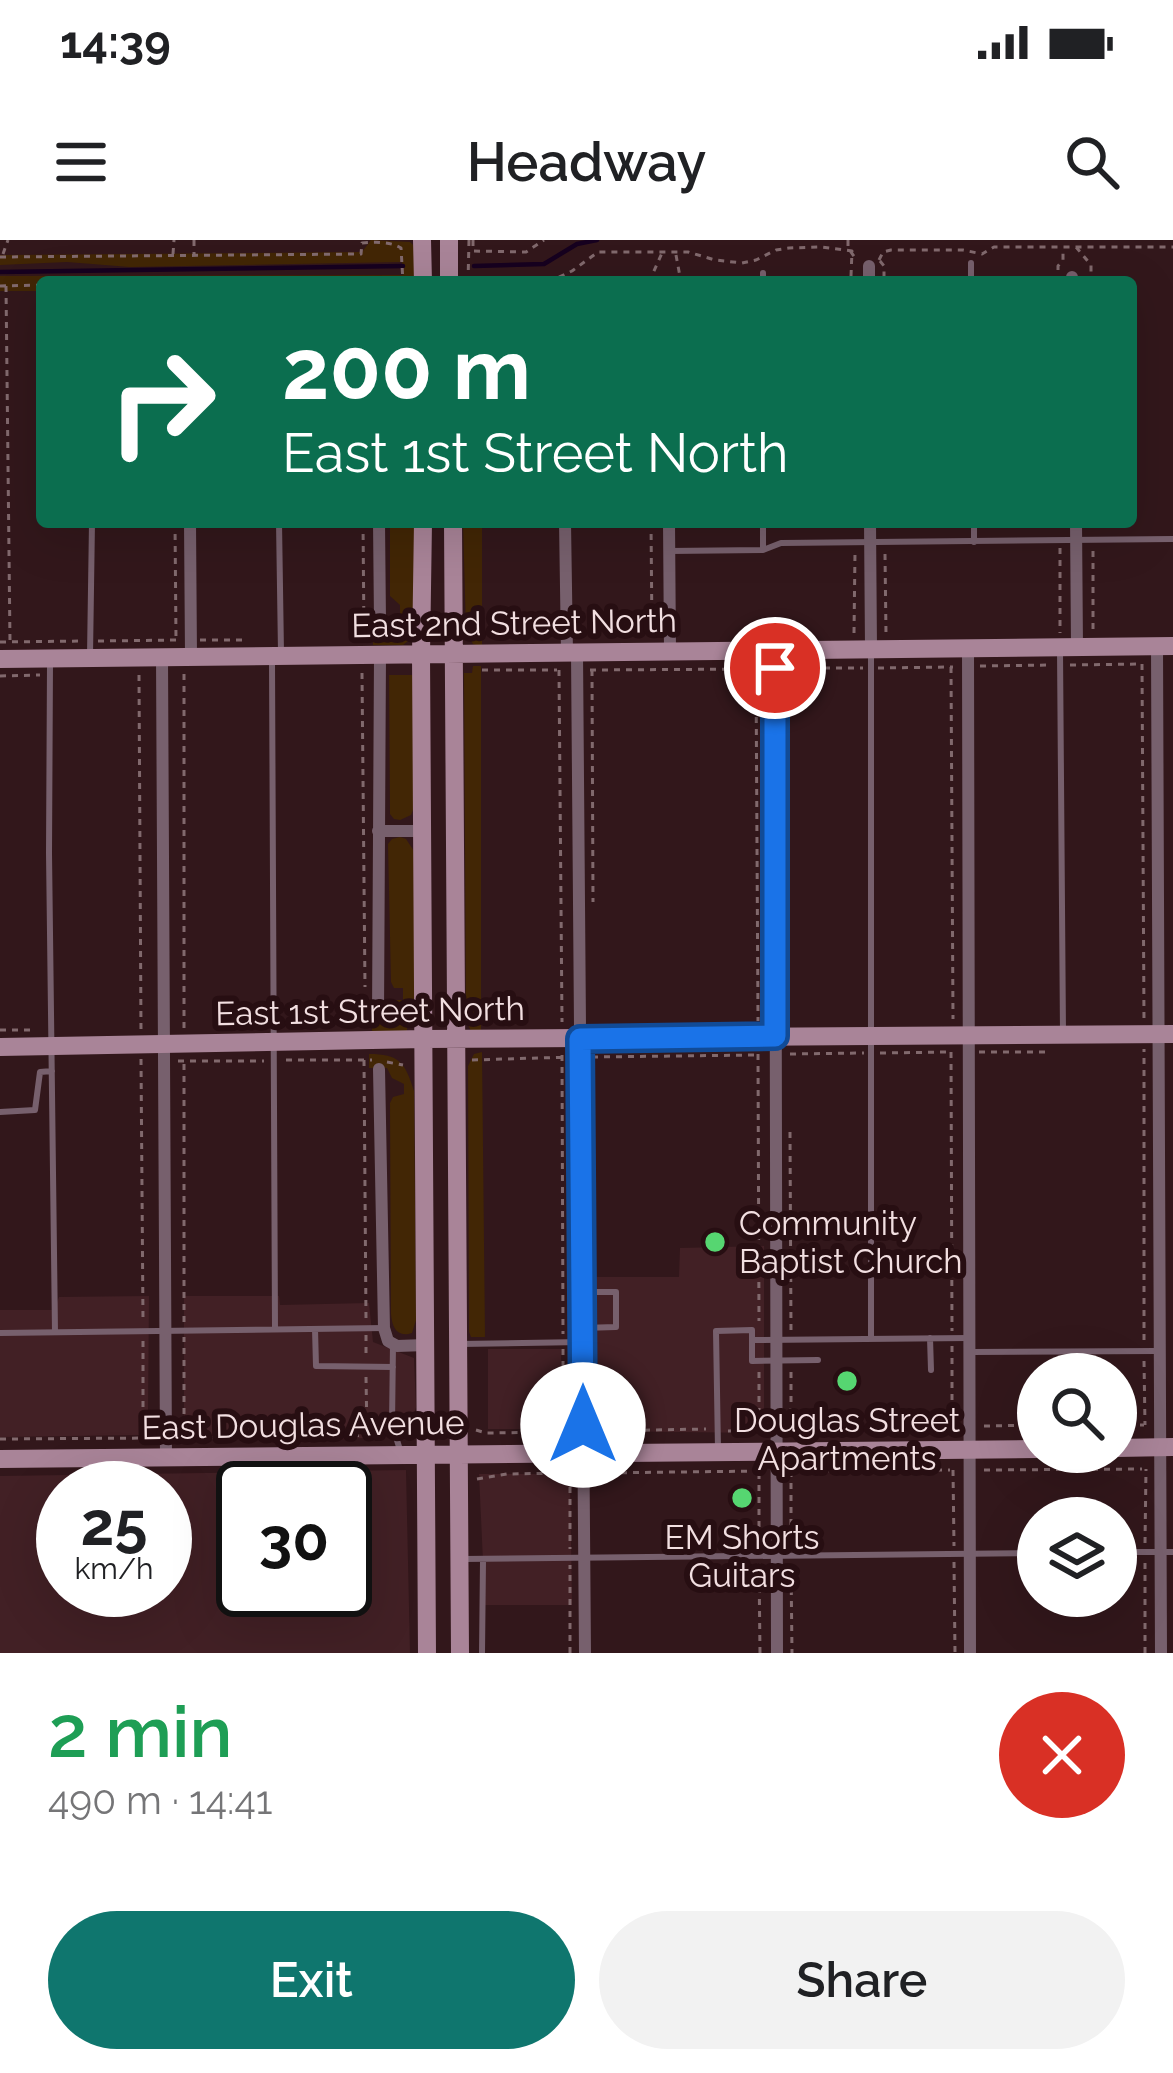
<!DOCTYPE html>
<html lang="en">
<head>
<meta charset="utf-8">
<style>
	:root { --surface:#fff; --page:#f2f2f2; --text:#202124; --muted:#757577; --accent:#0f766e }
	body { margin:0; font-family:Raleway,sans-serif; background:var(--page); color:var(--text); height:100vh; display:flex; flex-direction:column; font-size:45px; white-space:nowrap }
	* { box-sizing:border-box; margin:0 }
	p { font-size:39px; color:var(--muted) }
	.icon { flex:none; width:66px; height:66px; fill:none; stroke:currentColor; stroke-width:2; stroke-linecap:round; stroke-linejoin:round }
	.map { position:relative; height:1413px; overflow:hidden }
	.details { display:flex; flex-direction:column; background:var(--surface); flex:1 }
	.details>* { flex:none }
	.hud { position:absolute; left:36px; top:36px; width:1101px; height:252px; border-radius:12px; box-shadow:0 12px 48px #0002; background:#0b6e4f; color:#fff; overflow:hidden }
	.controls { position:absolute; left:1017px; top:1113px; display:grid; gap:24px }
	.controls a { display:grid; place-items:center; width:120px; height:120px; border-radius:50%; background:var(--surface); box-shadow:0 12px 48px #0002; font-size:60px }
	.speed { position:absolute; left:36px; top:1221px; display:flex; gap:24px; font-size:60px; font-weight:700; text-align:center }
	.speed>* { display:grid; place-content:center; width:156px; height:156px; border-radius:50%; background:var(--surface); box-shadow:0 12px 48px #0002; line-height:1 }
	.speed small { font-size:30px; font-weight:400 }
	.speed .limit { border:6px solid #111; border-radius:18px; background:#fff; color:#111 }
	.pin { position:absolute; display:grid; place-items:center; width:102px; height:102px; color:#fff; margin:-51px; border:6px solid #fff; border-radius:50%; box-shadow:0 3px 12px #0007 }
	.me { position:absolute; width:132px; margin:-66px; rotate:0deg; stroke-linejoin:round; filter:drop-shadow(0 0 9px #0008) }
	.turn { display:flex; align-items:center; gap:42px; height:252px; padding:0 48px; font-size:54px }
	.turn .icon { width:156px; height:156px; stroke-width:2.5 }
	.turn b { display:block; font-size:84px; line-height:102px }
	.round { display:grid; place-items:center; flex:none; width:126px; height:126px; border-radius:63px; background:var(--page) }
	.summary { display:flex; align-items:center; justify-content:space-between; height:204px; padding:0 48px }
	h1 { font-size:72px; font-weight:600; line-height:90px; color:#1e9e55 }
	.cta { display:flex; gap:24px; margin-top:auto; padding:24px 48px }
	.cta a { flex:1; height:138px; border-radius:72px; background:var(--accent); color:#fff; font-size:48px; font-weight:600; line-height:138px; text-align:center }
	.cta a+a { background:var(--page); color:var(--text) }
	.status { display:flex; justify-content:space-between; align-items:center; height:84px; padding:0 60px; background:var(--surface); direction:ltr }
	.status svg { height:33px; fill:currentColor }
	header { display:flex; justify-content:space-between; align-items:center; height:156px; padding:0 48px; background:var(--surface); font-size:54px; font-weight:600 }
	.map>svg:first-child { display:block }
</style>
</head>
<body>
<div class="status"><b>14:39</b><svg viewBox="0 0 49 12"><path d="M0 12V9h3v3zM5 12V6h3v6zM10 12V3h3v9zM15 12V0h3v12zM26 1h20v11H26zM47 4h2v5h-2z"/></svg></div>
<header><svg class="icon" aria-label="menu" viewBox="0 0 24 24"><path d="M4 6h16M4 12h16M4 18h16"/></svg>Headway<svg class="icon" aria-label="search" viewBox="0 0 24 24"><circle cx="10" cy="10" r="6"/><path d="M15 15l6 6"/></svg></header>
<div class="map">
<svg width="1173" height="1413" viewBox="0 0 1173 1413">
	<rect width="100%" height="100%" fill="#32171b"/>
	<path fill="#422025" fill-rule="evenodd" d="M764,1006V1193L592,1191L594,1037H679L680,1008Z
		M149,1056L148,1174L141,1195L0,1197V1070H54L59,1057Z
		M184,1056H279L280,1065L369,1063L373,1102L414,1118L416,1167L409,1193L377,1198L184,1200Z
		M488,1109H561L562,1189H488Z
		M406,1230L410,1413H0V1236ZM63,1248H165V1350H63ZM345,1248V1350H243V1248Z
		M479,1234H570L572,1365H485Z"/>
	<path fill="#422605" d="M371,0L410,2L414,6L416,42H42V51H0V36L403,35L402,22L130,27L67,22L0,25V15L362,12Z
		M390,282H417L412,398L403,405H373V393L389,392L393,377L400,375V365L390,356Z
		M463,282H482V407L473,404L466,391Z
		M473,426H481V795L472,793L466,781L464,433H472Z
		M389,435H414V567L411,575L400,580L394,579L390,574Z
		M400,597L406,599L414,611L416,784H407V792H372V772H389L390,764L394,760H403V748H394L391,742L388,604L392,599Z
		M482,812L485,1097H471L469,1092L468,826L474,814Z
		M369,814C399,814 405,822 414,851L416,1080L412,1093C397,1098 392,1087 391,1074L390,863L393,857L404,854V844L392,838L387,828H369Z"/>
	<g fill="none" stroke-linecap="round" stroke-linejoin="round">
		<path stroke="#16001f" stroke-width="4.5" d="M474,26L544,24L577,4L597,0
			M0,32L403,26"/>
		<path stroke="#81696d" stroke-width="3" stroke-dasharray="6 6" stroke-linecap="butt" d="M194,0V15
			M473,0V11L526,12L544,0
			M848,0V8L856,19
			M1076,7L1091,25V42
			M3,14L8,0
			M173,14L174,0
			M676,15L681,42
			M0,17L361,14L362,3C375,2 389,1 401,8L403,42
			M879,20L883,12L891,10H963L982,14L994,7H1173
			M880,21L884,26V42
			M468,42L469,0
			M548,42L572,31L598,12H688L715,20L742,23L756,20L776,10L789,8L821,7L852,11L851,36L857,42
			M649,42L662,13
			M1058,42V26L1063,20V8
			M0,46L42,45
			M6,46L10,402
			M175,282L176,400
			M363,282L364,397
			M651,282L652,394
			M1060,308V393
			M1093,311V391
			M885,314L886,394
			M854,393L855,312
			M200,400H245
			M98,401L179,400
			M0,402L83,401
			M1142,424L1144,782
			M1070,425L1139,424
			M980,426L1049,425
			M951,427L953,779
			M788,428H863
			M878,428L953,427
			M756,429L758,781
			M482,430H557
			M559,430L562,782
			M590,430L755,429
			M592,430L593,662
			M362,433L365,747
			M139,435L141,792
			M0,436L40,435
			M184,788V433
			M0,790H34
			M951,812L952,1091
			M979,812H1047
			M880,813L948,812
			M758,814L759,1081
			M790,814L864,813
			M562,815L563,1094
			M592,817L757,815
			M141,819L143,1080
			M286,820H372
			M364,820L366,1080
			M472,820L571,817
			M178,821H264
			M387,822L403,825
			M790,892L791,1092
			M184,1082V821
			M366,1095V1116
			M1144,1100V809
			M143,1101V1198
			M952,1106V1186
			M563,1109V1192
			M1144,1121L1145,1185
			M759,1132V1190
			M791,1132V1189
			M366,1137L367,1194
			M1116,1185H1144
			M984,1186L1038,1185
			M793,1189L951,1186
			M476,1190L486,1193L562,1192
			M596,1191L706,1189
			M728,1191L765,1190
			M184,1198V1097
			M185,1198L385,1195
			M0,1199L151,1198
			M953,1230L954,1306
			M984,1230L1142,1229
			M791,1231V1303
			M792,1231L950,1230
			M597,1233L761,1231
			M759,1233V1308
			M570,1235V1309
			M477,1239L507,1234L569,1233
			M1145,1303L1146,1229
			M954,1322L955,1413
			M759,1323L760,1413
			M791,1325L792,1413
			M570,1413V1325
			M1145,1413V1319"/>
		<path stroke="#77606d" stroke-width="6" d="M971,23V42
			M763,33V42
			M279,282L281,413
			M763,282V310
			M974,282V302
			M669,311L763,310L781,303L1173,299
			M1060,411L1063,794
			M871,413V1099
			M90,415L92,282
			M272,421L275,1089
			M50,424L49,613L55,1092
			M0,872L35,870L40,832L52,831
			M582,1052H616V1087L582,1088
			M315,1089L316,1126L393,1127
			M0,1093L384,1088
			M930,1098L931,1130
			M752,1100V1121L818,1120
			M393,1104L392,1184L400,1210
			M460,1104L582,1102
			M972,1112L1156,1111
			M718,1210L716,1091L752,1090V1100L968,1098
			M1116,1312H1173
			M463,1319L1038,1313
			M482,1413L483,1321"/>
		<path stroke="#77606d" stroke-width="12" d="M869,26V42
			M1072,37V42
			M190,282L191,417
			M379,282L380,382
			M565,282L567,413
			M669,282L670,412
			M870,282L871,409
			M1076,282L1077,407
			M1157,407L1161,1413
			M968,408L970,1413
			M775,410L777,1413
			M577,413L585,1413
			M162,417L166,1216
			M378,591H422
			M378,776L380,415
			M379,829L384,1088L388,1101L397,1106L426,1105"/>
		<path stroke="#a98498" stroke-width="18" d="M422,0L423,42
			M449,0V42
			M423,282L421,414L427,1413
			M453,282L460,1413
			M0,419L1173,406
			M0,807L424,799L1173,794
			M1116,1208L1173,1207
			M0,1219L1038,1209"/>
	</g>
	<g fill="none" stroke-linecap="round" stroke-linejoin="round">
		<defs>
			<path id="route" d="M583,1185L580,799L775,796V428"/>
		</defs>
		<use href="#route" stroke="#114b97" stroke-width="30"/>
		<use href="#route" stroke="#1a73e8" stroke-width="21"/>
	</g>
	<g fill="#56d671" stroke="#270e12" stroke-width="4.5">
		<circle cx="715" cy="1002" r="12"/>
		<circle cx="847" cy="1141" r="12"/>
		<circle cx="742" cy="1258" r="12"/>
	</g>
	<g text-anchor="middle" dominant-baseline="central" stroke-width="12" stroke-linejoin="round" paint-order="stroke">
		<g font-size="33" fill="#f2dfe1" stroke="#270e12">
			<text transform="translate(514 383) rotate(-1)">East 2nd Street North</text>
			<text transform="translate(370 771) rotate(-1)">East 1st Street North</text>
			<text transform="translate(303 1185) rotate(-1)">East Douglas Avenue</text>
		</g>
		<g font-size="33" fill="#f2dfe1" stroke="#270e12">
			<text x="739" y="983" text-anchor="start">Community<tspan x="739" dy="38">Baptist Church</tspan></text>
			<text x="847" y="1180">Douglas Street<tspan x="847" dy="38">Apartments</tspan></text>
			<text x="742" y="1297">EM Shorts<tspan x="742" dy="38">Guitars</tspan></text>
		</g>
	</g>
</svg>
<div class="controls">
<a><svg class="icon" aria-label="search" viewBox="0 0 24 24"><circle cx="10" cy="10" r="6"/><path d="M15 15l6 6"/></svg></a>
<a><svg class="icon" aria-label="layers" viewBox="0 0 24 24"><path d="M12 4l9 5-9 5-9-5zM3 14l9 5 9-5"/></svg></a>
</div>
<div class="speed"><div>25<small>km/h</small></div><div class="limit">30</div></div>
<div class="pin" style="left:775px;top:428px;background:#d93025"><svg class="icon" aria-label="arrive" viewBox="0 0 24 24"><path d="M6 21V4h12l-3 4 3 4H6"/></svg></div>
<svg class="me" style="left:583px;top:1185px" viewBox="-20 -20 40 40"><circle r="19" fill="#fff"/><path d="M0-13L10 11 0 6-10 11z" fill="#1a73e8"/></svg>
<div class="hud">
<div class="turn"><svg class="icon" aria-label="right" viewBox="0 0 24 24"><path d="M7 20v-9h11M14 6l5 5-5 5"/></svg><div><b>200 m</b>East 1st Street North</div></div>
</div>
</div>
<section class="details">
<div class="summary"><div><h1>2 min</h1><p>490 m · 14:41</p></div><a class="round" style="background:#d93025;color:#fff"><svg class="icon" aria-label="close" viewBox="0 0 24 24"><path d="M6 6l12 12M18 6L6 18"/></svg></a></div>
<div class="cta"><a>Exit</a><a>Share</a></div>
</section>
</body>
</html>
